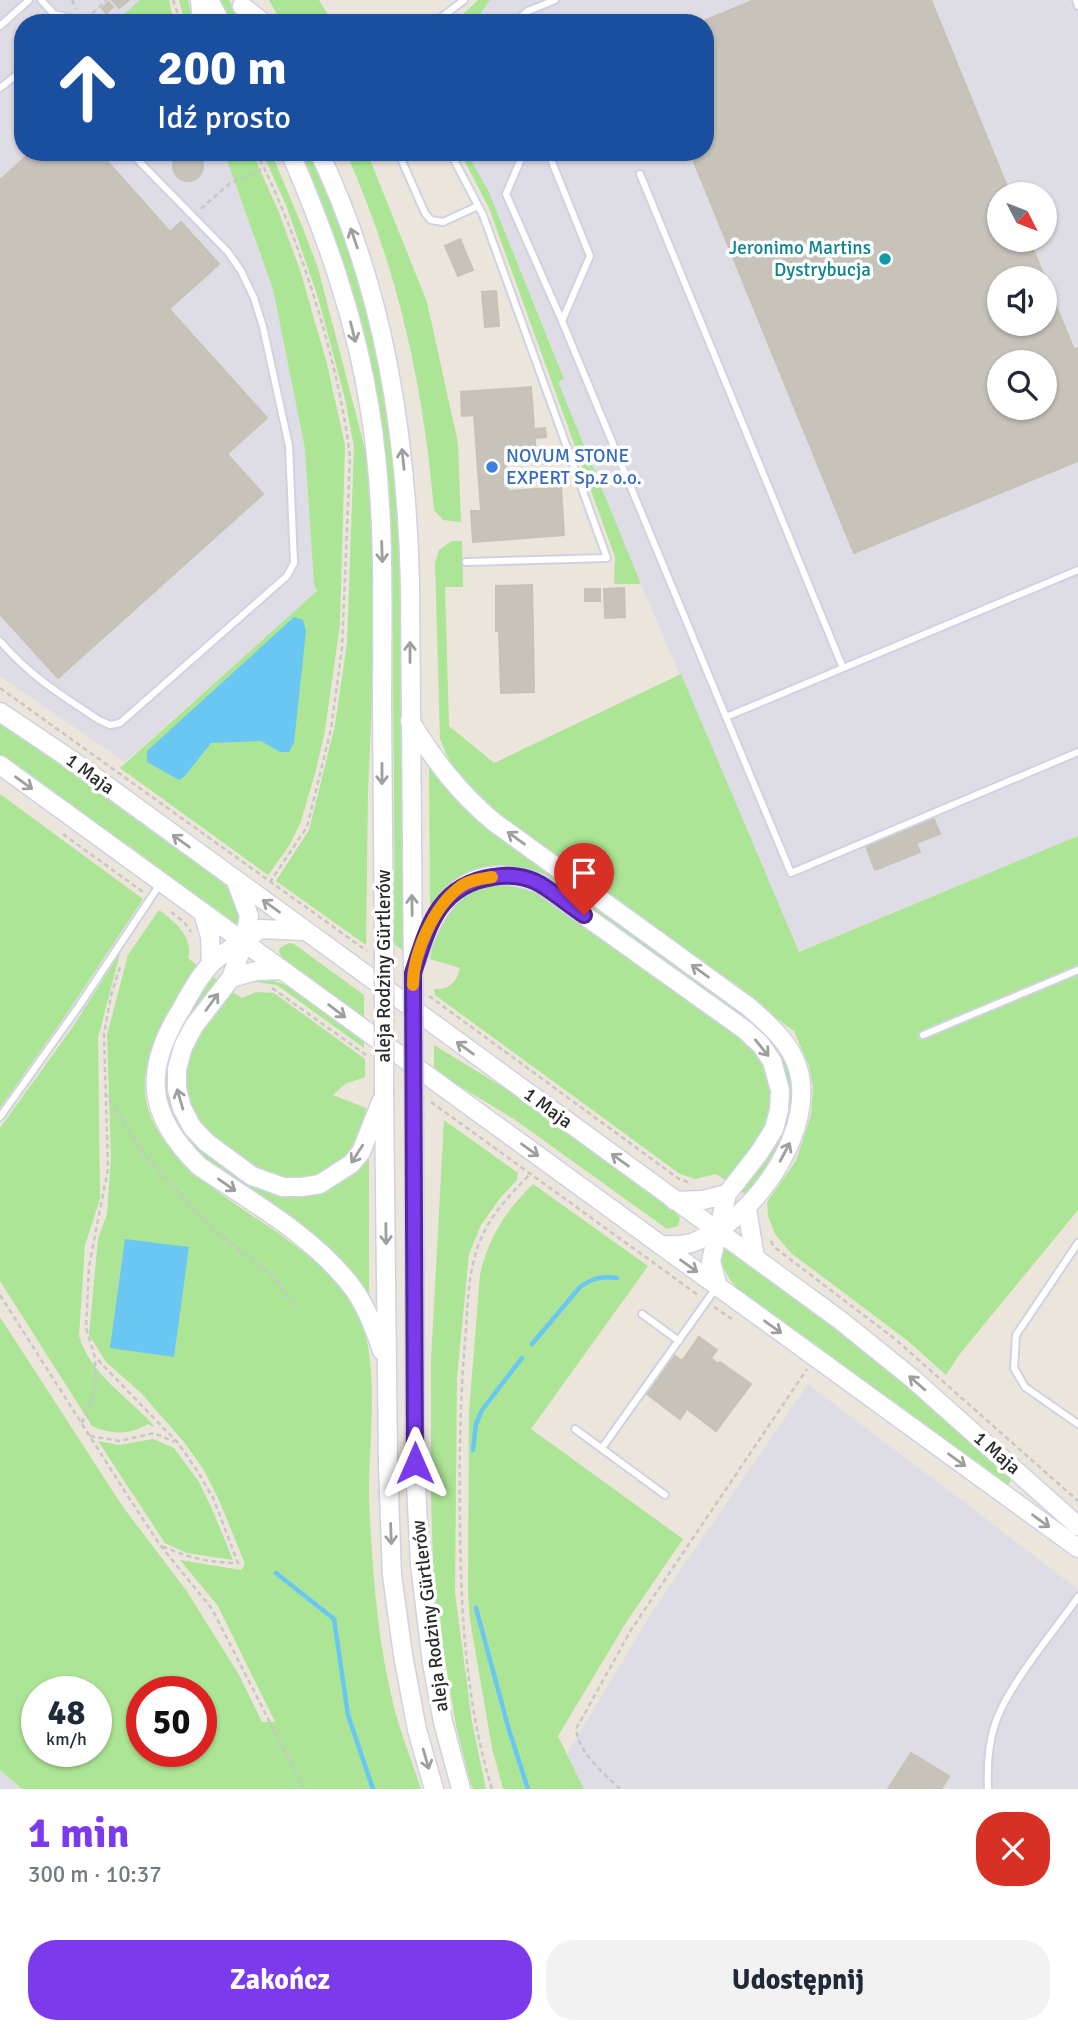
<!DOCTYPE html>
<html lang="pl">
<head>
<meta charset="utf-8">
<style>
	:root { --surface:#fff; --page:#f2f2f3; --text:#1f2937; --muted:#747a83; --accent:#7c3aed }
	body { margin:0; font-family:Signika,sans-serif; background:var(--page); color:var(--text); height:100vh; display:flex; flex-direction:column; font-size:26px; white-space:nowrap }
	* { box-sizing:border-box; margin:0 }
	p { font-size:23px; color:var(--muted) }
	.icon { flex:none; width:38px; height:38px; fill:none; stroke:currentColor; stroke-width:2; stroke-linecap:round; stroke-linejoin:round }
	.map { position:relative; height:1789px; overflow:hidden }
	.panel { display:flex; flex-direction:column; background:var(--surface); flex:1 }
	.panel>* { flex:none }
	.banner { position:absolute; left:14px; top:14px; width:700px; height:147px; border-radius:28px; box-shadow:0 2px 5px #0004; background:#1a4fa0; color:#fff; overflow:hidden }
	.needle { width:46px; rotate:132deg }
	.tools { position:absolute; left:987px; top:182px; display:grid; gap:14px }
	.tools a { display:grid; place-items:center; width:70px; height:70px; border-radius:50%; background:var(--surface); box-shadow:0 2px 5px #0004; font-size:35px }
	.speed { position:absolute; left:21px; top:1676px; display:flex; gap:14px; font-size:35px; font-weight:700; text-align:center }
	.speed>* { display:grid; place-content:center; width:91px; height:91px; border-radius:50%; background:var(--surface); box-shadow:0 2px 5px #0004; line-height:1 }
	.speed small { font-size:18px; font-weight:400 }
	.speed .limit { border:10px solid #d22; background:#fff; color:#111 }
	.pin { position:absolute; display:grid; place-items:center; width:60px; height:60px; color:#fff; margin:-72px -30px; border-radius:50% 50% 50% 0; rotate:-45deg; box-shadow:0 0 7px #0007 }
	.pin .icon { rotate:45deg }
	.me { position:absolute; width:77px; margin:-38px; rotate:0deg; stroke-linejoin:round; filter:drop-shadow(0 0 5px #0008) }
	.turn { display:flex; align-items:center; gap:24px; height:147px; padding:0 28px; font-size:32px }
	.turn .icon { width:91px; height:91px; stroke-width:2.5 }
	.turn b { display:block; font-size:49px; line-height:60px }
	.round { display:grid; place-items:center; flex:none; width:74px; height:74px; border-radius:28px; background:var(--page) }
	.headline { display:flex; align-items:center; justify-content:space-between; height:119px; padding:0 28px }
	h1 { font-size:42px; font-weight:700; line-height:52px; color:var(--accent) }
	.primary-button { display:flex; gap:14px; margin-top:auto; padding:14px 28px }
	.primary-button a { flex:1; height:80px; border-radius:28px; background:var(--accent); color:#fff; font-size:28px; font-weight:700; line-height:80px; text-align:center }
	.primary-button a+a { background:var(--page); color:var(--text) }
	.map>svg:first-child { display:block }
</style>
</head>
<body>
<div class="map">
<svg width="1078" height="1789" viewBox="0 0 1078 1789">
	<rect width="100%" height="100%" fill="#ece5db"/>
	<path fill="#dedce4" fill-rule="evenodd" d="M0,0H140L114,23H23V152H224L273,289L305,449L314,584L317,591L125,762L0,676Z
		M490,0H1078V836L798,952L641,584L557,381L564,378L488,190L466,152H705V23H474ZM999,194H1045V240H999ZM999,278H1045V324H999ZM999,362H1045V408H999Z
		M808,1384L1078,1589V1789H584L567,1754L656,1606Z
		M0,1770L12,1781L22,1789H0Z"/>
	<path fill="#ace595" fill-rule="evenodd" d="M140,0H169L174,23H114Z
		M179,0H188L194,23H185Z
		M218,0H229L242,23H231Z
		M269,0H319L333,23H282Z
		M478,0H490L474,23H454Z
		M224,152H252L278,210L300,270L327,364L345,445L340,624L325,730L316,770L300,824L289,846L268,875L120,768L317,591L314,584L305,449L273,289Z
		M262,152H271L302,226L318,268L368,461L373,526L375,634L368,790L366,945L276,881L309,830L335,725L347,643L354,447L345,399L318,297L286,205Z
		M299,152H309C345,233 373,318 387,405C401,490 401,574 402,659C403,756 403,853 404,951L394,944C395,861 394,778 393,695C393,593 393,490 375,389C360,307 333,228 299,152Z
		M346,152H367L427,302L458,443L461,522L443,520L434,510C423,383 398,270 346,152Z
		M460,152H466L488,190L564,379L558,382L641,584H614L615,557L489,208Z
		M452,541H462L463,587H445L449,726L494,763L681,674L799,952L1078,836V1210L959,1355L946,1375L908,1341L791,1253L775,1234L768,1216L767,1202L796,1161L811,1115L813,1087L809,1066L794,1031L493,813C466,788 454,774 440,739L435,563L439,550Z
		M0,721L226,885L241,910L240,929L0,755Z
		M429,764L458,801L473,815L751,1019C820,1081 793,1131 747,1195L741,1191L762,1162L787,1097L739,1017L559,886L532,872L506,867L490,868L439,896L430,906Z
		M0,794L143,899L70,1009L0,1108Z
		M490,884H514L534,890L724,1025L756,1052L768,1071L773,1101L765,1130L728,1182L716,1174L695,1179L680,1174L435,995L434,989C449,990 457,982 460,968L430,959C438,921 451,895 490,884Z
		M159,910C174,921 194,937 188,958L200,968C184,990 165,1013 155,1039C148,1058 142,1081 146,1101C158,1161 236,1203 282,1236C311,1257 339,1278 356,1310C382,1357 368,1445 369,1498C372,1566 377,1638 393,1703C400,1732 412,1761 421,1789H22L0,1770V1317L123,1507L186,1590L239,1675L262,1722H275L218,1606L180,1560L241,1570L245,1564L219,1500L204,1470L184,1442L141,1393L106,1362L89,1335L98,1239L107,1214L111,1157L107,1035L128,955ZM37,1692H96V1752H37ZM142,1692H201V1752H142Z
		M289,943L294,944L364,995V1020L283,960L279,952L280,948Z
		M120,953L98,1038L100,1199L85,1245L79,1336C91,1376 129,1397 155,1427L148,1424C129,1435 111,1435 92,1426L0,1281V1128L72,1028Z
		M213,977L218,980L199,1007L170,1095L175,1114L244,1180L277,1194L330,1187L348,1176L369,1156V1296L367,1297L200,1155L175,1126L164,1096L165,1059L183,1019Z
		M267,979L286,985L364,1041V1048L277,985L249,981Z
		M231,991L242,998L256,992L274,993L365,1059V1077L345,1084L333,1095L366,1108C361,1146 330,1184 288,1180C261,1177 216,1144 199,1123C189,1110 182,1090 185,1073C189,1041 212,1016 231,991Z
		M434,1045L511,1092L675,1210L680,1218L678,1226L667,1229L514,1119L434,1071Z
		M444,1120L518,1173L517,1180L501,1197L481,1225L469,1254L457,1378L455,1593L472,1722L486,1789H473L470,1781L456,1726L434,1592L431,1497V1360Z
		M533,1184L648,1266L531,1429L683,1539L627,1621L558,1736L584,1789H503L492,1748L470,1620L468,1594L469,1412L480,1275C488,1237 506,1211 533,1184Z
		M721,1244L859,1345L1012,1479L1007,1486L740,1292C727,1277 718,1264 721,1244Z
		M153,1439L174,1448L199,1482L212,1509L233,1560L187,1553L165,1543L98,1441L119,1445Z"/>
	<path fill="#6ac7f2" d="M294,617L303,620L306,631L294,743L289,752H280L261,741L211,743L185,776L179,780L147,762V751Z
		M125,1239L189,1247L174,1357L110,1348Z"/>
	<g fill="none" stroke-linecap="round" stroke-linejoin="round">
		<path stroke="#6ac7f2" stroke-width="4.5" d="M532,1344L580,1287C593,1278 601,1276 617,1278
			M473,1450L476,1424L482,1410L522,1358
			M276,1573L334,1619L348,1715L373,1789
			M476,1608L509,1730L528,1789"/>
	</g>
	<path fill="#c7c2ba" stroke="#c7c2b4" stroke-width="2" fill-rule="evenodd" d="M112,0H129L119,8Z
		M754,0H931L1010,194H999V240H1029L1045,278H999V324H1045V279L1074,350L1078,348V461L854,553L690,152H705V23H699ZM999,362H1045V408H999Z
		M109,2L113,7L106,13L102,8Z
		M173 166a15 15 0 1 1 30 0a15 15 0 1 1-30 0Z
		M31,152H99L170,232L181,222L219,264L169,309L267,418L227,454L263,494L58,678L0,614V180Z
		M460,239L473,270L458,276L445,246Z
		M496,291L499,326L485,327L482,292Z
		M531,387L534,429L545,428L546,437L535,438V446L505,448L508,491L561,487L564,535L473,542L471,511H481L474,415L462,416L461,392Z
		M532,585L533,630L496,631V586Z
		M624,588L625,617L605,618L604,589Z
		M585,589H600V601H585Z
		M533,630L534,692L501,693L499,631Z
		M934,819L940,834L916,843L920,852L875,870L866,846Z
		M699,1337L717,1350L711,1358L718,1364L720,1362L751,1384L716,1431L687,1409L680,1419L647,1394L675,1356L682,1361Z
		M911,1753L949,1776L941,1789H888Z"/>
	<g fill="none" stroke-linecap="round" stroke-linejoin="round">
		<defs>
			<path id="lane" d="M41,0L54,14
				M1076,0L1078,6
				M56,23L54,14L74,19L77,23
				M434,23L464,0
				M514,23L528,11L555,0
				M0,26L29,0
				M0,88L23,70
				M398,152L425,213L431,220L443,222L478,206
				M450,152L483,215L607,558L466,562
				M524,152L506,194L562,321L726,717L1078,570
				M548,152L590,256L562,321
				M640,174L843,668
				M0,641C31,677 61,695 99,720L110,725L120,723L287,576L294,563L289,446L263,327L254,298L241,271L228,252L130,152
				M726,717L791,873L1078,752
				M923,1035L1078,970
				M0,1117L79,1006L160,884
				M1078,1243L1016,1335L1014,1368L1025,1387L1078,1424
				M642,1314L679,1341
				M575,1429L665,1495
				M602,1448L716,1288
				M988,1789C987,1767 988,1745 995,1724C1008,1685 1053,1633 1078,1597"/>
			<path id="secondary" d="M200,0L202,23
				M209,0L221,23
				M242,6L264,23
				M290,152C326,235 356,320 370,410C386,509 382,608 382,707C382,789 383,871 384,952
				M319,152C384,289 406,431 410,582L413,973
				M0,712L73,761L840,1320L913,1379L1078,1526
				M410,721C434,760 459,793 494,822L749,1007C768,1024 791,1043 798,1069C816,1128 758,1212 707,1236C701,1239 694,1243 687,1244C679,1246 669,1245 660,1245
				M0,765L1078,1548
				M236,881L249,916L244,942L231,978L194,1026L183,1047L177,1069V1089L182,1108L192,1127L206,1142L252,1176L283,1187H302L320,1184L351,1164L361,1152L381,1102
				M203,912L210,937L211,964
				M305,931L260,929C244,942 226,949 212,963C200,975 190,993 182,1008C143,1070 146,1114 199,1166C250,1201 310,1234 349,1283C365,1303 374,1327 382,1351
				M417,960C437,898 468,858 539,883L745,1030L761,1045L772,1061L780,1090L779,1110L774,1129L759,1153L727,1194L711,1261L718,1287
				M231,978L256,971L282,970
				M384,1092L388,1465L392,1575L403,1655L417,1730L434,1789
				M414,1113L415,1463L420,1565L432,1663L443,1722L461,1789
				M675,1201L703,1200L727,1194
				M747,1209L755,1258"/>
		</defs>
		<use href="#lane" stroke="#d0d2e3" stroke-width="10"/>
		<use href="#secondary" stroke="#d0d2e3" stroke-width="21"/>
		<path stroke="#c7c7c7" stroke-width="2.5" stroke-dasharray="5 3.5" stroke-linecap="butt" d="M72,0L76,9
			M173,0L181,23
			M86,19L107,0
			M256,152C300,237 339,363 350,457L342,648L331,729L307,827L270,882
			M201,207L202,208L229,184L264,168
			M0,688L367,951
			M63,834L143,892
			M171,912L184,922L191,932
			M120,967L111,995L104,1035L108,1169L89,1266L86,1328L95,1357L178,1443L198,1472L214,1500L238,1563C210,1563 185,1557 160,1545
			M272,988L369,1057
			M429,996L679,1179L691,1183
			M105,1093L146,1157L212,1228L274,1277L296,1309
			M431,1102L698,1295
			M771,1241L774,1247L895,1339L1078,1501
			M0,1295L131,1501L160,1545L212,1609L304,1789
			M714,1307L732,1319
			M82,1423L96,1388L95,1360
			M90,1436L120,1441L154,1433L175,1442
			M492,1789C466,1704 461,1615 460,1527C459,1465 460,1402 465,1341C468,1309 467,1272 480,1241C491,1214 510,1195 530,1174
			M620,1789C603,1772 579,1754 576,1729L631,1630L807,1369"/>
		<use href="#lane" stroke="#fff" stroke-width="6"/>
		<use href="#secondary" stroke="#fff" stroke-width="18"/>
		<defs>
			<path id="secondary-bridge" d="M384,952V1092
				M413,973L414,1113"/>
		</defs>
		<use href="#secondary-bridge" stroke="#d0d2e3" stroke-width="21" stroke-linecap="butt"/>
		<use href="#secondary-bridge" stroke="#fff" stroke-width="18"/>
	</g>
	<defs><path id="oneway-shaft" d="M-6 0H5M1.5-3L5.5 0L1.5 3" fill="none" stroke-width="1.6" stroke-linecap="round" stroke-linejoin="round" transform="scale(1.75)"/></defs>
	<g stroke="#9f9f9f">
		<use href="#oneway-shaft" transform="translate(354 238) rotate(-109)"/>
		<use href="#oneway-shaft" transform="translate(353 332) rotate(76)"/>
		<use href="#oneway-shaft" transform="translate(403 459) rotate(-96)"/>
		<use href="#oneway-shaft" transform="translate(382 552) rotate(88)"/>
		<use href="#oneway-shaft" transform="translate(410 652) rotate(-90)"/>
		<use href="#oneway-shaft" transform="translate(382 774) rotate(90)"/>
		<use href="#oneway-shaft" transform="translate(24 783) rotate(36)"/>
		<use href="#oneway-shaft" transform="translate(516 838) rotate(-144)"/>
		<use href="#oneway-shaft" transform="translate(181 841) rotate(-144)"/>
		<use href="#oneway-shaft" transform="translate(412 905) rotate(-91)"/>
		<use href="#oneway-shaft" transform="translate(271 906) rotate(-144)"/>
		<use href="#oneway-shaft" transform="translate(700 971) rotate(-144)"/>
		<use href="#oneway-shaft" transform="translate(212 1002) rotate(-54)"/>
		<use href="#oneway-shaft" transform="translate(337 1011) rotate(37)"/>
		<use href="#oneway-shaft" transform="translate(465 1048) rotate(-144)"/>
		<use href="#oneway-shaft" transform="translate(762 1048) rotate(51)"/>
		<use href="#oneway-shaft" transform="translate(180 1099) rotate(-106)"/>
		<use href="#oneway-shaft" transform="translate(530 1150) rotate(36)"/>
		<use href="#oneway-shaft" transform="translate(785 1152) rotate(-62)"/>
		<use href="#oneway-shaft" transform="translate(357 1154) rotate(123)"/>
		<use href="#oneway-shaft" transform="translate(620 1160) rotate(-144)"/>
		<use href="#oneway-shaft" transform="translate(227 1185) rotate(35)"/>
		<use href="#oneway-shaft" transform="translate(386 1234) rotate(89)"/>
		<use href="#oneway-shaft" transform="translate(689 1266) rotate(36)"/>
		<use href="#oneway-shaft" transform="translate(773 1327) rotate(36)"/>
		<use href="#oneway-shaft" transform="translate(917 1383) rotate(-139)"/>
		<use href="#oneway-shaft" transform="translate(957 1460) rotate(36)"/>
		<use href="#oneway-shaft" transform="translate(1041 1521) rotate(36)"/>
		<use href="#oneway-shaft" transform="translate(391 1534) rotate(88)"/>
		<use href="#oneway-shaft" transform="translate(426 1759) rotate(74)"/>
	</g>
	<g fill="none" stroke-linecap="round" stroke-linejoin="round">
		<defs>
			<path id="route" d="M415,1463L413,973C428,927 438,885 493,877C507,874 526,876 540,884C555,893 569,905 584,915"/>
		</defs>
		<use href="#route" stroke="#51269a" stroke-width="18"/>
		<use href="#route" stroke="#7c3aed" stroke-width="12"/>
		<path stroke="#f59e0b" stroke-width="12" d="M413,985C413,953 434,906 460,887C469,880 481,879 492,877"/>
	</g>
	<circle fill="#0f9aa8" stroke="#fff" stroke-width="2.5" cx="885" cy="259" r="7"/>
	<circle fill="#3f7fe0" stroke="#fff" stroke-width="2.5" cx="492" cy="467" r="7"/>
	<g text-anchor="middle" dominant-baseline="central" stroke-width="7" stroke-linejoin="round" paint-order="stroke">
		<g font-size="19" fill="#0d838f" stroke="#fff" text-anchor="end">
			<text x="871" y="248">Jeronimo Martins<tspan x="871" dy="22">Dystrybucja</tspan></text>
		</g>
		<g font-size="19" fill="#366cbe" stroke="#fff" text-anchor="start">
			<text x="506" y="456">NOVUM STONE<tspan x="506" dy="22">EXPERT Sp.z o.o.</tspan></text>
		</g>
		<g font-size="19" fill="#292929" stroke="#fff">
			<text transform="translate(90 774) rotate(36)">1 Maja</text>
			<text transform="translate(384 966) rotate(-90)">aleja Rodziny Gürtlerów</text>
			<text transform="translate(548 1108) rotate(36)">1 Maja</text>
			<text transform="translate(997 1453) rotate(41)">1 Maja</text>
			<text transform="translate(430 1616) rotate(-97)">aleja Rodziny Gürtlerów</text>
		</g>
	</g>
</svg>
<div class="tools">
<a><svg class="needle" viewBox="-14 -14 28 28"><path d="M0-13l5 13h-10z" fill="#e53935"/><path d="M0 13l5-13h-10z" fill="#747a83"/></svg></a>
<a><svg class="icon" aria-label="sound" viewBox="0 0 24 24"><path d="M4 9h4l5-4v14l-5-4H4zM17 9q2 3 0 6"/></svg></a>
<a><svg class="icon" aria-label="search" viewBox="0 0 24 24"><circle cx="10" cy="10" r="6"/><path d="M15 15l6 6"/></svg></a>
</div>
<div class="speed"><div>48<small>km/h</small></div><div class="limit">50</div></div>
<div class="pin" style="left:584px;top:915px;background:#d93025"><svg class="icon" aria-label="arrive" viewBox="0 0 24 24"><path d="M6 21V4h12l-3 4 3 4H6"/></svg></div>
<svg class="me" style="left:415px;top:1463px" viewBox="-20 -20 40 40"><path d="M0-17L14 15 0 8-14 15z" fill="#7c3aed" stroke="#fff" stroke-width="4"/></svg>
<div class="banner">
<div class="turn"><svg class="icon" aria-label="ahead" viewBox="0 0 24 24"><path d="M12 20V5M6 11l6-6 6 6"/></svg><div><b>200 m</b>Idź prosto</div></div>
</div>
</div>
<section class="panel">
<div class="headline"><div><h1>1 min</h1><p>300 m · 10:37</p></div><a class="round" style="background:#d93025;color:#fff"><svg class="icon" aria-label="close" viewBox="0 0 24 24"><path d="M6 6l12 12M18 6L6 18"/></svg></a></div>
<div class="primary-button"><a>Zakończ</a><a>Udostępnij</a></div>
</section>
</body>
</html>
